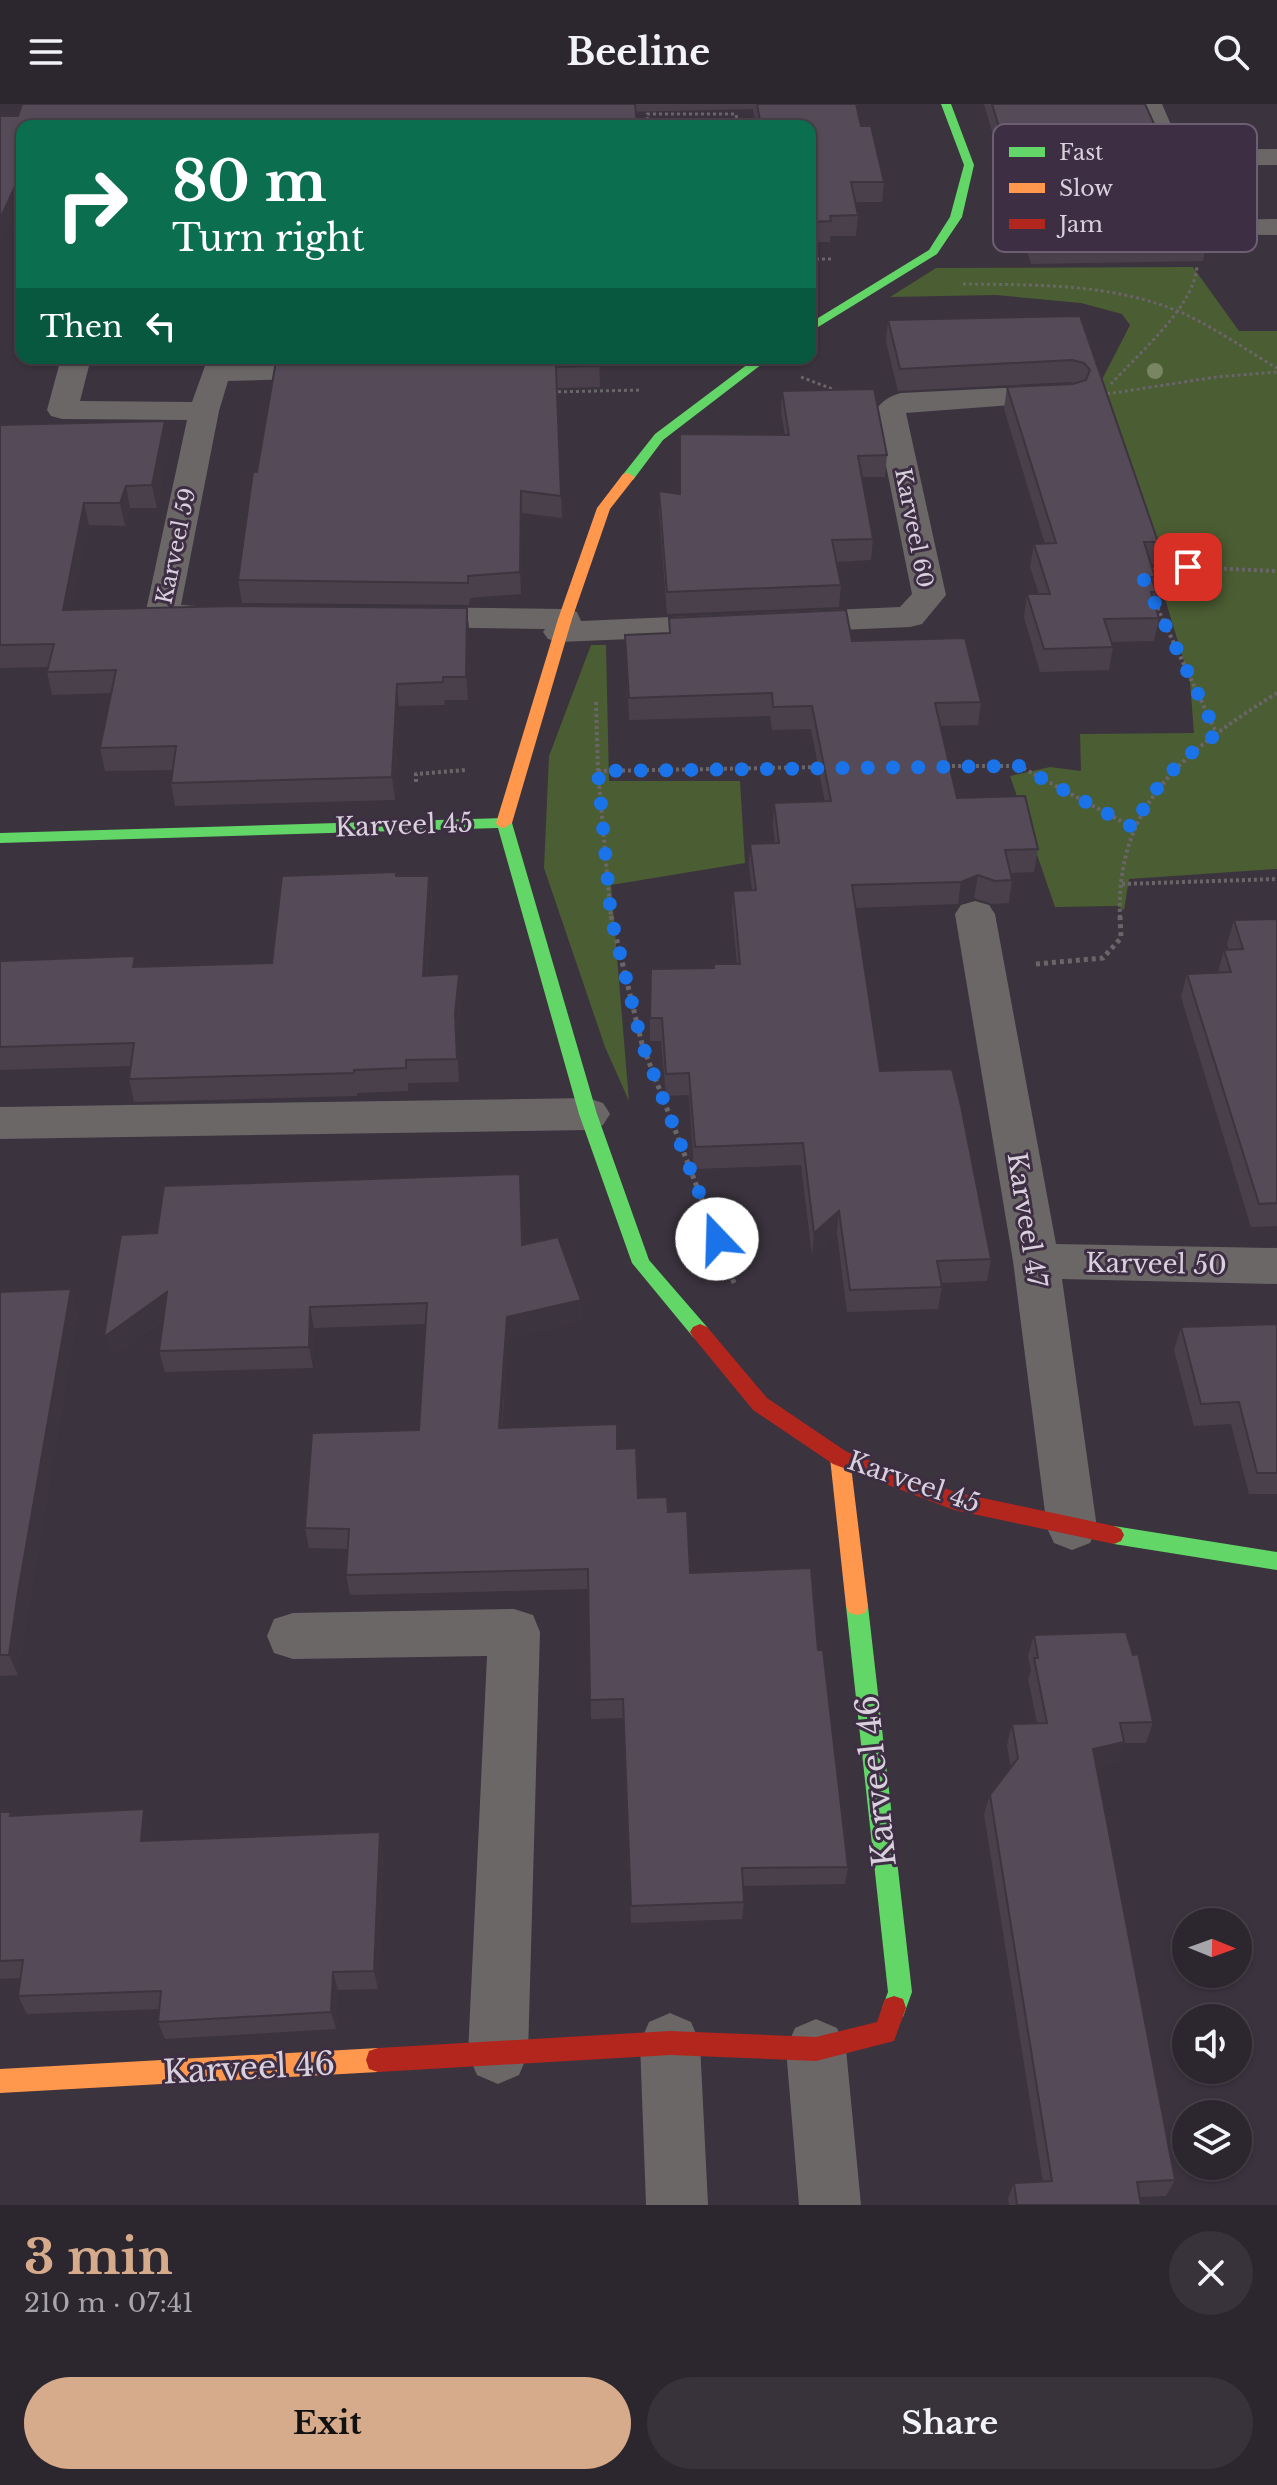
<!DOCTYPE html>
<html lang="en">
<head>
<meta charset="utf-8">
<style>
	:root { --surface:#2c262e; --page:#38323a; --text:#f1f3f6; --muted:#a6a5aa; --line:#48434a; --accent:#d6ab8b }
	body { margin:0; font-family:"Libre Baskerville",serif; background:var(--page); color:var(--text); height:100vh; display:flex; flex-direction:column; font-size:30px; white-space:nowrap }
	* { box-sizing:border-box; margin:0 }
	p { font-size:26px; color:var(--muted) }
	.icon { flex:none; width:44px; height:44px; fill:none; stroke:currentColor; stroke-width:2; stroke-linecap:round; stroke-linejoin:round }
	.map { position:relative; height:2101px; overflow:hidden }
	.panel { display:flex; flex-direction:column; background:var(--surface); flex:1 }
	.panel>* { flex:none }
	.banner { position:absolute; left:16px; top:16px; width:800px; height:244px; border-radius:16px; box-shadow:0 2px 6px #0004,0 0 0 2px var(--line); background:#0b6e4f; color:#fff; overflow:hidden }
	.needle { width:52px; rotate:91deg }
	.buttons { position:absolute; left:1172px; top:1804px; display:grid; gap:16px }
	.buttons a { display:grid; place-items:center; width:80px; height:80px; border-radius:50%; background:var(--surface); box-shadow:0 2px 6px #0004,0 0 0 2px var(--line); font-size:40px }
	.pin { position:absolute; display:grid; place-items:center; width:68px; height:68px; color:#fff; margin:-34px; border-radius:16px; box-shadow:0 4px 12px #0006 }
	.me { position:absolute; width:88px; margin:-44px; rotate:339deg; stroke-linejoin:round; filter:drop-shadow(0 0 6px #0008) }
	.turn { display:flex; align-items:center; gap:28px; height:168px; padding:0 24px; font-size:36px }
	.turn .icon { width:104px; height:104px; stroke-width:2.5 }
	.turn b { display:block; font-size:56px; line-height:68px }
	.then { display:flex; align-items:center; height:76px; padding:0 24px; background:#0003; gap:16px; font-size:30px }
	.round { display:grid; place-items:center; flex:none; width:84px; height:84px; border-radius:42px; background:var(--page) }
	.summary { display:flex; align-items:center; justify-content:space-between; height:136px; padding:0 24px }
	h1 { font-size:48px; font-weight:700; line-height:60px; color:var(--accent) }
	.cta { display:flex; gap:16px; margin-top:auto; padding:16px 24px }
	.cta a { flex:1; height:92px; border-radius:48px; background:var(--accent); color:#111; font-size:32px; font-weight:700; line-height:92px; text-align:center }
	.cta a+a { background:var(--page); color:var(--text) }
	header { display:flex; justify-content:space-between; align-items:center; height:104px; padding:0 24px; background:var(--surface); font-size:36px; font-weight:700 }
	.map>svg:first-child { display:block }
</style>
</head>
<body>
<header><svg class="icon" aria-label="menu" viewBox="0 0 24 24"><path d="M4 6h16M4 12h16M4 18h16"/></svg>Beeline<svg class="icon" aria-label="search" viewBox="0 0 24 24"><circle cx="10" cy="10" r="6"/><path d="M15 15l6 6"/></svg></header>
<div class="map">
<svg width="1277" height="2101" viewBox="0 0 1277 2101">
	<rect width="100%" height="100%" fill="#3b333e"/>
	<path fill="#4b5d32" d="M1193,163L1239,227H1277V765L1129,775L1124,806L1117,802L1055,803L1010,672L1050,663L1081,667L1080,630L1194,629L1190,578L1122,351L1093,293L1130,221L1122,210L1081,199L996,191L890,193L936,164Z
		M591,541H606L609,677H740L745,759L611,781L629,997L605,943L544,764L549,652Z"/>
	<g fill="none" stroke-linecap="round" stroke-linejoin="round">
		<path stroke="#6a6568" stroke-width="3" stroke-dasharray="3 3" stroke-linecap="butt" d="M648,22L647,10H736L738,22
			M810,155H833
			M963,180C1035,181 1107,179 1175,206C1210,220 1244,245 1277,264
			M801,273L840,288
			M1111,280C1138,250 1195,202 1197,162
			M552,288L642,286
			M1107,290L1216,273L1277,268"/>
		<path stroke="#6a6568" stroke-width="4" stroke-dasharray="3 3" stroke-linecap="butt" d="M1158,462L1277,467
			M1148,471L1158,462L1154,450
			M1152,493L1217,630
			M596,598L598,667L611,814
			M946,662H1019L1134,724
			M598,667L824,663
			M416,678V670L466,666
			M1122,780L1277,775
			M1120,814C1115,698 1188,645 1277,589"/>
		<path stroke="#6a6568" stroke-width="5" stroke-dasharray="4 4" stroke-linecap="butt" d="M611,812L642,940L734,1179
			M1036,860L1103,854L1121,834L1120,812"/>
		<path fill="#6b6766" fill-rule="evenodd" d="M1136,0H1162L1182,46L1277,45V61L1189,62L1214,116L1277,115V131L1194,130Z
			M61,254H91L80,297L192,298L205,262L216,259L334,256L345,259L349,265L345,271L334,274L228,277L219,307L181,501L226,504L231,511L226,518C203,524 173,524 150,518L145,511L187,316L62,315L51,312L47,306Z
			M1067,281L1078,284L1082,290L1078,296L906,309L946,491L922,520L910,523L560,538L548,535L543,528L545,525L407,523L395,520L390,513L395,506L407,503L565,505L577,508L581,517L900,503L912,490L875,307C882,297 889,292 901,289Z
			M975,797L989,801L995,810L1056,1140L1277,1144V1180L1062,1175L1097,1424L1090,1439L1072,1446L1054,1439L1047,1424L1013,1157L955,810L961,801Z
			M588,994L603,999L610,1010L603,1021L588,1026L0,1035V1003Z
			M514,1505L533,1511L540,1528L528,1950L519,1971L498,1980L477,1971L468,1950L487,1552L293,1555L274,1549L267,1532L274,1515L293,1509Z
			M670,1909L691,1918L700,1939L708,2101H646L640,1939L649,1918Z
			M816,1915L837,1924L846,1945L861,2101H799L786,1945L795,1924Z"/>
		<path fill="#63d668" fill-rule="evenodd" d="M941,0H951L974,61L962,113L937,150L810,228V219L929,146L950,113L964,61Z
			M756,254H770L663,336L633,376H623L621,373L655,330Z
			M504,714L512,719L597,1010L649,1156L707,1223L710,1228L707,1233L700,1236L693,1233L632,1159L579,1010L498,724L0,739V729Z
			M1114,1422L1277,1448V1466L1114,1440L1107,1437L1104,1431L1107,1425Z
			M857,1493L865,1495L868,1502L912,1888L903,1913L894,1916L885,1913L882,1904L888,1888L846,1502L849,1495Z"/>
		<path fill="#ff974d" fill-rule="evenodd" d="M628,369L635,373L610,405L572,515L512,719L504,724L499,723L496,719L558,515L597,404L623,370Z
			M840,1346L847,1348L850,1354L868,1502L865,1509L857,1511L849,1509L846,1502L830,1354L833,1348Z
			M378,1944L387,1947L390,1956L387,1965L378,1968L0,1989V1965Z"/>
		<path fill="#b3261e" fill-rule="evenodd" d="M700,1220L707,1223L767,1294L847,1348L955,1388L1114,1422L1121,1425L1124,1431L1121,1437L1114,1440L954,1406L833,1360L753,1306L693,1233L690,1228L693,1223Z
			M894,1892L903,1895L906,1904L894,1937L816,1957L670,1951L378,1968L369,1965L366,1956L369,1947L378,1944L670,1927L816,1933L877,1918L885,1895Z"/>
	</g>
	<circle fill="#788761" cx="1155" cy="267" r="8"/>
	<path fill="#49404c" d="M22,0H856L861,22L884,78L882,98H855L858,111L856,132H830V138H810V22H756L753,5L22,22L18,12Z
		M984,0H1145L1207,136L1203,157L1031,160Z
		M1080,212L1158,438L1154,460H1151L1155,473L1153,480L1156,488L1154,498L1159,514L1154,537L1111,538L1113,543L1109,566L1040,568L1024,513L1027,490H1039L1030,463L1034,440H1045L1004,305L1007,283L1074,279L1069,278L898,287L886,238L888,216Z
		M164,254H599L600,283L557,284L562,414L522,409L521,490L470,494L469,501L242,499L238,476L257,368L335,256L165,258Z
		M782,287L887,351L885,373H862L873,435L871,456L836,458L841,481L839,503L667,510L659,409V387L680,390L785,331L781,308Z
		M165,317L169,339L157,404H130L125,422L89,421L72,506L467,504L469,527L468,596H444L445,601L399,602L395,696L175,702L171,679L173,666L105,667L100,644L112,589L52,591L47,568L48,563L0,564V321Z
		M669,514L852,537L981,598L978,621L940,622L957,694L1038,745L1034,768L1011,769L1012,776L1009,799L992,800L974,794L958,800L855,804L880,967L991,1155L987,1177L941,1179L942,1183L938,1205L847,1208L837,1129L812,1152L801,1061L694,1065L689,991L666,992L661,937H650V914L714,864L737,860L732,809L733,787L752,786L749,762L750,740L775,739L773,722L774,699L825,698L811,625L772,626L770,612L629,616L625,531L669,529Z
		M396,772H429L432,795L427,871L459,870L461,894L457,933L459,978L408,979V987L357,989V992L134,998L129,975L131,962L0,966V857L137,863L272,859Z
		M1277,815V1122L1251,1123L1181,893L1187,870L1218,868L1224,846H1229L1227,840L1234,816Z
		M520,1070L523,1141L581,1196L582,1217L508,1234L502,1324L617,1345L638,1394L668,1408L690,1469L818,1546L848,1763L845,1780L743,1782L744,1798L742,1815L631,1819L623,1614L591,1615L588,1485L350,1491L346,1471L348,1445L309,1444L305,1424L419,1326L425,1220L314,1224L313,1264L165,1268L159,1247L163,1216L110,1254L157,1129Z
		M0,1188L78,1207L18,1571L0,1572Z
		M1277,1220V1390H1249L1231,1320L1194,1322L1174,1246L1181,1223Z
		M1034,1531L1133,1551L1153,1618L1146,1639H1124L1117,1659L1097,1663L1175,2076L1166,2092L1140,2093L1141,2101H1009L1008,2094L1014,2079L1043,2078L984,1710L990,1691L1011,1664L1007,1641L1012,1620L1037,1619L1028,1575L1031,1566L1028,1552Z
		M0,1708H11L12,1712L152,1724L150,1737L383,1747L378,1885L338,1886L336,1925L165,1935L158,1918L159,1905L27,1910L18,1892L21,1874L0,1875Z"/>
	<path fill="#3c343e" d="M22,67V97L0,145V115Z
		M165,317L169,339L157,404L152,381Z
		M126,382L130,404L125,422L120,399Z
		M521,387L522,409L521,490L520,468Z
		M84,399L89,421L68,529L63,506Z
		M467,504L469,527L468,596L466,573Z
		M397,580L399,602L395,696L392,673Z
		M978,771L974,794L958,800L961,778Z
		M429,772L432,795L425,895L423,872Z
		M459,870L461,894L457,933L459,978L455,910Z
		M839,1107L837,1129L812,1152L814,1129Z
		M71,1185L78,1207L18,1571L9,1551L18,1488Z
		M167,1188L172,1209L110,1254L104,1233Z
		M581,1196L582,1217L508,1234L500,1344L499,1324L507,1213Z
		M310,1203L314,1224L313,1264L309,1243Z
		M1124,1638L1117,1659L1087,1665L1093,1645Z
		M144,1705L152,1724L149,1756L141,1737Z
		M380,1728L383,1747L378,1885L374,1867Z
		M333,1868L338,1886L336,1925L331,1908Z"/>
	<path fill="#554b58" stroke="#3c343e" stroke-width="2" d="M22,0H635L637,22H22V67L0,115V12H18Z
		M757,0H856L861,22H871L884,78H851L858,111L830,112L831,117L810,118V22H761Z
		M992,0H1145L1207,136L1034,139Z
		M1080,212L1158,438H1144L1155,473H1151L1156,488H1151L1159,514L1104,515L1113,543L1044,545L1027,490H1050L1034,440L1056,439L1007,283L1073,280L1086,276L1090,266L1084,259L1072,256L900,265L888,216Z
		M426,254H599L600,262L556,263L561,392L521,387L520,468L468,472V479L238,476L253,368H257L276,257Z
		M874,285L887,351L858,352L873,435L832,436L841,481L667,488L659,387L680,390V330L789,331L782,287Z
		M165,317L152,381L126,382L120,399H84L63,506L235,502L467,504L466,573H443V578L397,580L392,673L171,679L176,642L100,644L116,566L47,568L54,540L0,541V321Z
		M846,506L852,537L965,534L981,598L935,599L957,694L1025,692L1038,745L1005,746L1012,776L995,777L978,771L961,778L852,781L880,967L952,965L961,1002L991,1155L937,1157L942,1183L850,1186L839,1107L814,1129L803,1039L695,1043L689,969L666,970L662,914H650L651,865L714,864V860H740L733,787L756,786L750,740L779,739L774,699L831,697L812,602L773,603L772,589L629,594L625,531L670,529L669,514Z
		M396,768V772H429L423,872L459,870L455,910L457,955L406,956V964L354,966V969L129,975L134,939L0,943V857L135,852L133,863L272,859L282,772Z
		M1277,815V1099L1259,1100L1187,870L1231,868L1224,846L1243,845L1234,816Z
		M520,1070L522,1141L558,1133L581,1196L507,1213L499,1324L617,1320V1345L636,1344L638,1394L667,1393L668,1408L687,1407L690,1469L811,1464L818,1546H823L848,1763L742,1764L744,1798L631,1802L623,1595L590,1596L588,1465L346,1471L349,1425L305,1424L312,1329L419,1326L427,1199L310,1203L309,1243L159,1247L167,1188L104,1233L121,1131L157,1129L164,1082Z
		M71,1185L18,1488L9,1551H0V1188Z
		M1277,1220V1369H1257L1239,1298L1201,1300L1181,1223Z
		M1126,1528L1133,1551L1138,1550L1153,1618L1120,1619L1124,1638L1093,1645L1175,2076L1137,2078L1141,2101H1017L1014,2079L1052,2077L990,1691L1018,1654L1012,1620L1047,1619L1034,1554H1038L1034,1531Z
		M144,1705L141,1737L380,1728L374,1867L333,1868L331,1908L158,1918L161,1887L18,1892L23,1856L0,1857V1708H11L10,1712Z"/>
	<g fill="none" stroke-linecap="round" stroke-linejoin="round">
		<path stroke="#1a73e8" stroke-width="14" stroke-dasharray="0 25.2" d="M717,1135L642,940L611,813L598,667L1019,662L1134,724C1151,684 1181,654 1217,630L1144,476L1158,462L1188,463"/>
	</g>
	<g text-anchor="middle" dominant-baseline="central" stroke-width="6" stroke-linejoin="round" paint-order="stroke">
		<g font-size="22" fill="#d9d0dd" stroke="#3e2e43">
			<text transform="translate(914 424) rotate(79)">Karveel 60</text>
			<text transform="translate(176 442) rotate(-78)">Karveel 59</text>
		</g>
		<g font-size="26" fill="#d9d0dd" stroke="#3e2e43">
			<text transform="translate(404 721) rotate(-2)">Karveel 45</text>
			<text transform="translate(1027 1116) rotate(81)">Karveel 47</text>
			<text transform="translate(1156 1160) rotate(1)">Karveel 50</text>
			<text transform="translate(914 1378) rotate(19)">Karveel 45</text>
		</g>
		<g font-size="32" fill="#d9d0dd" stroke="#3e2e43">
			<text transform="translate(876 1677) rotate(-96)">Karveel 46</text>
			<text transform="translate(249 1964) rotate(-3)">Karveel 46</text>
		</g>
	</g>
	<rect x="993" y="20" width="264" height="128" rx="12" fill="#3e2e43" stroke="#6c5f71" stroke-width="2"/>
	<rect x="1009" y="43" width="36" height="10" fill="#63d668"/>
	<rect x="1009" y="79" width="36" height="10" fill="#ff974d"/>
	<rect x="1009" y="115" width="36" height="10" fill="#b3261e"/>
	<g font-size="22" fill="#d9d0dd">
		<text x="1059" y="56">Fast</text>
		<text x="1059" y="92">Slow</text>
		<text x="1059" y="128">Jam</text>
	</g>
</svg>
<div class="buttons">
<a><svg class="needle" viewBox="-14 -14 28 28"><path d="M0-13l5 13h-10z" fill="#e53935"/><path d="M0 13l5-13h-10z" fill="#a6a5aa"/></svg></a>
<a><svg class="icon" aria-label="sound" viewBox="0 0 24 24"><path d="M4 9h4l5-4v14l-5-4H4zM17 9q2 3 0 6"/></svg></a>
<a><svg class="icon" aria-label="layers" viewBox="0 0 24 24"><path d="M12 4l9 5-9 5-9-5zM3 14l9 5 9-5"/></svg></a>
</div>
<div class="pin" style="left:1188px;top:463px;background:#d93025"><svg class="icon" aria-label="arrive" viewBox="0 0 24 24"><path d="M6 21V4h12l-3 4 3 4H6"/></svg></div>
<svg class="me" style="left:717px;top:1135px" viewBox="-20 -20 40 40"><circle r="19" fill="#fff"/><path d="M0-13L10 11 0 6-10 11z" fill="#1a73e8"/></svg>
<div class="banner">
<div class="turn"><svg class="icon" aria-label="right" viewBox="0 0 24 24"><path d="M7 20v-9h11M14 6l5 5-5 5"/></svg><div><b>80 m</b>Turn right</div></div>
<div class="then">Then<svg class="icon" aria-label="left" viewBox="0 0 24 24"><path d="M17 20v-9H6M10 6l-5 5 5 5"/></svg></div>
</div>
</div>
<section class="panel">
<div class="summary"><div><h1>3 min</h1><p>210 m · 07:41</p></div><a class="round"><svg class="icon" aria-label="close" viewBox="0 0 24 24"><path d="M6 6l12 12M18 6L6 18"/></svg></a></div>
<div class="cta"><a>Exit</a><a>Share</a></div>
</section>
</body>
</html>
